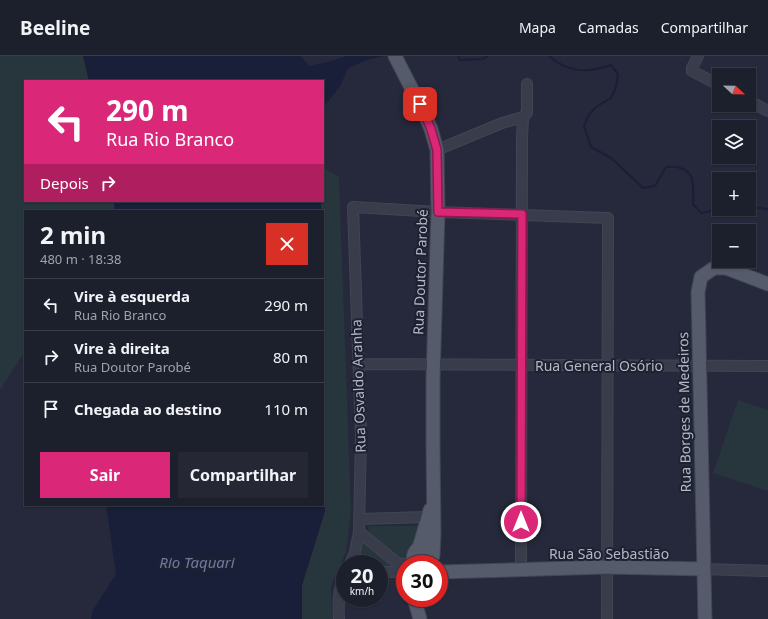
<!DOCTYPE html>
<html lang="pt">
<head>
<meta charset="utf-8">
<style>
	:root { --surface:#1c1f2c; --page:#252734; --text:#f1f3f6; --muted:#a0a2a9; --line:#3a3d48; --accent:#db2777 }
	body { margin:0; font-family:"Noto Sans",sans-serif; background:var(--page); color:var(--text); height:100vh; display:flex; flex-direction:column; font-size:15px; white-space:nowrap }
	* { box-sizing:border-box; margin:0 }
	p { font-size:13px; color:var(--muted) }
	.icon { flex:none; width:22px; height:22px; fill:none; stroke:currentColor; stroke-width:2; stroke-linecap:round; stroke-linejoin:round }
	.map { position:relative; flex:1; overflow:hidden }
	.sheet { position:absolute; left:24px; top:154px; width:300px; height:296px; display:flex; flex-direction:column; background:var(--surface); border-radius:0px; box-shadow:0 1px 3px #0004,0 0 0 1px var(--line) }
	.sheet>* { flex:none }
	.top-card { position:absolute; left:24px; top:24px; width:300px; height:122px; border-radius:0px; box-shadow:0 1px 3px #0004,0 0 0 1px var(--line); background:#db2777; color:#fff; overflow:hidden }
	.needle { width:26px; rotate:112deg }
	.controls { position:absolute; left:712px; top:12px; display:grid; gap:8px }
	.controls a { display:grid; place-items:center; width:44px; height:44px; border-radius:0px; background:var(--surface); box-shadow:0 1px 3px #0004,0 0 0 1px var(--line); font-size:20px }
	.speed { position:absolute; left:336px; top:499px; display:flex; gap:8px; font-size:20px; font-weight:700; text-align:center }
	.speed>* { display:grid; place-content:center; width:52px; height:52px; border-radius:50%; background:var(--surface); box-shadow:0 1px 3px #0004,0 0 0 1px var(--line); line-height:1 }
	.speed small { font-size:10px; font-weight:400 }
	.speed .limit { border:6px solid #d22; background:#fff; color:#111 }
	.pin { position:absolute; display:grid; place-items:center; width:34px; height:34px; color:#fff; margin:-17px; border-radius:8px; box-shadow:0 2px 6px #0006 }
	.me { position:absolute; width:44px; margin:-22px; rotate:0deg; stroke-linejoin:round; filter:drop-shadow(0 0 3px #0008) }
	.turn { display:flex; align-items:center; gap:14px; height:84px; padding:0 16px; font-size:18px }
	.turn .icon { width:52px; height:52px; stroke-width:2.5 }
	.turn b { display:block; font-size:28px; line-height:34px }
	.then { display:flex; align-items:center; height:38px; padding:0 16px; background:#0003; gap:8px; font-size:15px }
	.round { display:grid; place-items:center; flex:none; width:42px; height:42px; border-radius:0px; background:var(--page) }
	.summary { display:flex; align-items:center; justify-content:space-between; height:68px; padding:0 16px }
	h1 { font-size:24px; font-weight:700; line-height:30px }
	.action { display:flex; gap:8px; margin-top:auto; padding:8px 16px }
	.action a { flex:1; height:46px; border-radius:0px; background:var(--accent); color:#fff; font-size:16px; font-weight:700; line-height:46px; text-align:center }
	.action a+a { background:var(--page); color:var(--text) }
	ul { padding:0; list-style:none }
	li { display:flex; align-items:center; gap:12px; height:52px; padding:0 16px; border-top:1px solid var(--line) }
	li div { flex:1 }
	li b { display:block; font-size:15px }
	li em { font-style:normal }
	header { display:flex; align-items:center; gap:24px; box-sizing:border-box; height:56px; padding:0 20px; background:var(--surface); border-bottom:1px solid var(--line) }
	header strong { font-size:19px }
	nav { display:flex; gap:22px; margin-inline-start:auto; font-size:14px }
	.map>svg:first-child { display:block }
</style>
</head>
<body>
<header>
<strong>Beeline</strong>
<nav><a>Mapa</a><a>Camadas</a><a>Compartilhar</a></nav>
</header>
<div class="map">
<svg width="768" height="563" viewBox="0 0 768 563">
	<rect width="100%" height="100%" fill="#25293b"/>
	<path fill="#27353c" d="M0,0H83L89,25H25V145H114L115,150L112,155H25V295L0,334Z
		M323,111L339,121L351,456L346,496L331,530L332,559H335V563H302V529L325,455L323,155H321V145H323Z
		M738,344L768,354V435L713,417Z
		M369,470H422L408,506H400L368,478Z
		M361,482L390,507L389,512H379V508H353Z"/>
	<path fill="#191f38" d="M83,0H301L309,10L328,6L347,0H384L367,4L348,12L340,30L323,52V25H89Z
		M114,145H321V155H115Z
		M323,298L325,455L302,529V563H91L93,554L116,518L106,449H323Z"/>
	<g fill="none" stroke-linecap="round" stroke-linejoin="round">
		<path stroke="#191f38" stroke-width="2" d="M458,0L460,4L483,3L488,0
			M549,0C568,17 588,17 611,9L618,18L616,31L611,42L596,51L588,60L584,70L591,91L611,102L643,132L655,130L666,111C695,108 694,126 693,148L701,157L721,153
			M749,151L768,153"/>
		<defs>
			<path id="minor" d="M698,0L692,12V15L719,29
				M749,45L768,55
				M437,94L502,67L523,61
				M358,308L768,310
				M359,463L427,461
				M359,476L396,506L400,508H405
				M350,508L355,496L359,476L361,379L353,151L438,156L608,162L607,563
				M521,513L522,83L523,61L527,57V28
				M704,513L768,515
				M379,516H405
				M339,563C338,548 338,533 345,519"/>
			<path id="major" d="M395,0L424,57L431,73L437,94L438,156L433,324V388L434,477L433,500
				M419,492L430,454
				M415,508C412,502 413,496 419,492H426
				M439,516L607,511L704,513
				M414,542L420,563
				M705,563L698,236L701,221L714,212H726L768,228"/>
		</defs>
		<use href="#minor" stroke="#414554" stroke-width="12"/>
		<use href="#major" stroke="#414554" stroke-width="15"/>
		<use href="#minor" stroke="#383c4b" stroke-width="10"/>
		<use href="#major" stroke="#565b6b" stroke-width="13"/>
	</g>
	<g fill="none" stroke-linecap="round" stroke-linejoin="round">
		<defs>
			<path id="route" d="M420,48L431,73L437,94L438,156L522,158L521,466"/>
		</defs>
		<use href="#route" stroke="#8e194d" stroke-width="10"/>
		<use href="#route" stroke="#db2777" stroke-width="7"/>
	</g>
	<g text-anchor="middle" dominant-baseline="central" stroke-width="4" stroke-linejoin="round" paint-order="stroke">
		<g font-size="14" fill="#b4b7c7" stroke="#1d2130">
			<text transform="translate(420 216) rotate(-88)">Rua Doutor Parobé</text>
			<text x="599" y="309">Rua General Osório</text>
			<text transform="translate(358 330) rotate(-92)">Rua Osvaldo Aranha</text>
			<text transform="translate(684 356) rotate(-91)">Rua Borges de Medeiros</text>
			<text x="609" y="497">Rua São Sebastião</text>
		</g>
		<g font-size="15" font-style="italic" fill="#6f7aa3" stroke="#1d2130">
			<text x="197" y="506">Rio Taquari</text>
		</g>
	</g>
</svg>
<div class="controls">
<a><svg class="needle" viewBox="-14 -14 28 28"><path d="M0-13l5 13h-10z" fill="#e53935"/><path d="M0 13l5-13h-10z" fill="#a0a2a9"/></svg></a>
<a><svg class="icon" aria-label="layers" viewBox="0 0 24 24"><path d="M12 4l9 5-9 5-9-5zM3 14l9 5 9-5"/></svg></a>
<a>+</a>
<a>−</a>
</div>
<div class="speed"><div>20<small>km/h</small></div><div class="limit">30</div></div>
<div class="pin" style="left:420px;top:48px;background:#d93025"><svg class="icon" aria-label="arrive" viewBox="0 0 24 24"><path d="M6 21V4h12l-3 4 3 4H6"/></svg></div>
<svg class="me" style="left:521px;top:466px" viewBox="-20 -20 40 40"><circle r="17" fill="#db2777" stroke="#fff" stroke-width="3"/><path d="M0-11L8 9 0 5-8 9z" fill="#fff"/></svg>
<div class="top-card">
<div class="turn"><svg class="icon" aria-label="left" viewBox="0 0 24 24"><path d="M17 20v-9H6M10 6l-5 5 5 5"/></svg><div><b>290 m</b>Rua Rio Branco</div></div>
<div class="then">Depois<svg class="icon" aria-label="right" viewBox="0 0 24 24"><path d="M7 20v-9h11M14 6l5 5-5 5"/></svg></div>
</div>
<section class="sheet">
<div class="summary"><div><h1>2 min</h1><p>480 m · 18:38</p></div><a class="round" style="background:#d93025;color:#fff"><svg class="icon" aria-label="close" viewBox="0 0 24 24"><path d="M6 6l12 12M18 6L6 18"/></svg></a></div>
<ul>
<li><svg class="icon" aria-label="left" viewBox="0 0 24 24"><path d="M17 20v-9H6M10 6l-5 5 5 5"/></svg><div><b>Vire à esquerda</b><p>Rua Rio Branco</p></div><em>290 m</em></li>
<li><svg class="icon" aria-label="right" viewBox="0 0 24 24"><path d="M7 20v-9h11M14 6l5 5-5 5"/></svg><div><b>Vire à direita</b><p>Rua Doutor Parobé</p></div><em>80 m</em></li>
<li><svg class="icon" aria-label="arrive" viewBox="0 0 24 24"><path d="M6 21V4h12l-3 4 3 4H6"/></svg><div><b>Chegada ao destino</b></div><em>110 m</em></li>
</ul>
<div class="action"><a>Sair</a><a>Compartilhar</a></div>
</section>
</div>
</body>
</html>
